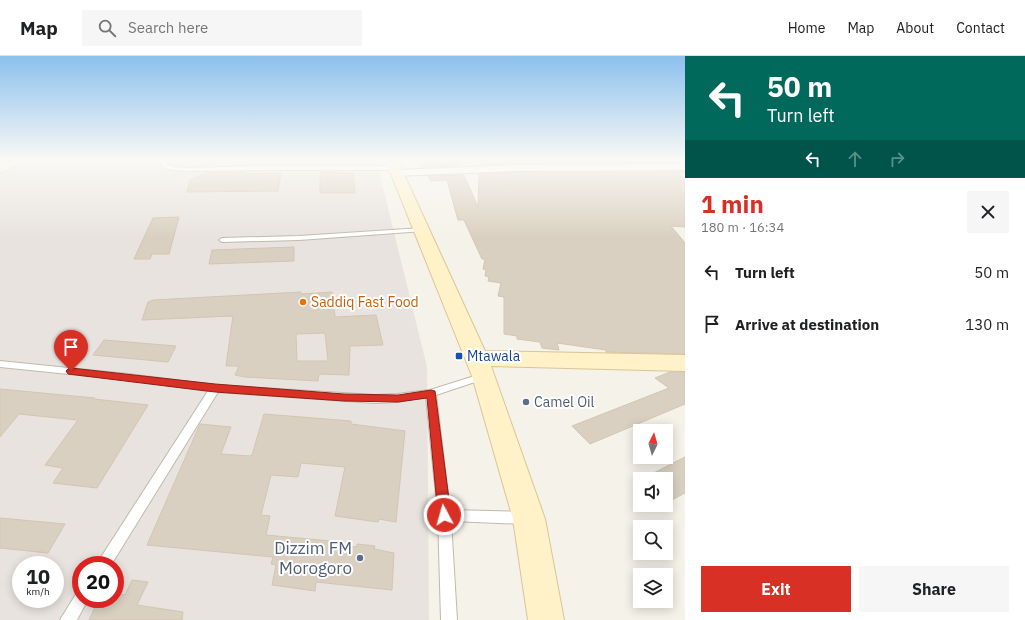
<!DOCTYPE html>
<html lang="en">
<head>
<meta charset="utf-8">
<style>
	:root { --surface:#fff; --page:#f6f6f6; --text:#202124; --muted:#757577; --line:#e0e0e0; --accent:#d93025 }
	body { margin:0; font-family:"IBM Plex Sans",sans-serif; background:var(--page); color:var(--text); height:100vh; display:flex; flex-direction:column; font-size:15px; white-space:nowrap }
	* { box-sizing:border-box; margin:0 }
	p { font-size:13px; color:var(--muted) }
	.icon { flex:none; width:22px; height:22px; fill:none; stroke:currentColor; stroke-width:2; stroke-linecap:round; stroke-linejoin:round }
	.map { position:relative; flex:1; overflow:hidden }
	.side { display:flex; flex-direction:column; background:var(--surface); width:340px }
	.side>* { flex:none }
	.top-card { background:#00695c; color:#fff; overflow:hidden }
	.needle { width:26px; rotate:5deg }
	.buttons { position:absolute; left:633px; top:368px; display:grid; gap:8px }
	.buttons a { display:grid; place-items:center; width:40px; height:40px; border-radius:0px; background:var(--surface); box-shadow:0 2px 10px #0003; font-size:20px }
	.speed { position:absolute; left:12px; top:500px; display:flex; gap:8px; font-size:20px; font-weight:700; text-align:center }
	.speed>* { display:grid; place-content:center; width:52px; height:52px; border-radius:50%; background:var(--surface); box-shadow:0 2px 10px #0003; line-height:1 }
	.speed small { font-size:10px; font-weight:400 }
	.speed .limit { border:6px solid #d22; background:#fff; color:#111 }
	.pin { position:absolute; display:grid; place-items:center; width:34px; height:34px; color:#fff; margin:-41px -17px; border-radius:50% 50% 50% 0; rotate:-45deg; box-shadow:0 0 4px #0007 }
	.pin .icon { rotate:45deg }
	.me { position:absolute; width:44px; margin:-22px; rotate:354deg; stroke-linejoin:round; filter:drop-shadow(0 0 3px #0008) }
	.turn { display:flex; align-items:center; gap:14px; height:84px; padding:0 16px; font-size:18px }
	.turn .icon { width:52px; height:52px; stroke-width:2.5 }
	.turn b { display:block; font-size:28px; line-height:34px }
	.lanes { display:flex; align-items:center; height:38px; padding:0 16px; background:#0003; justify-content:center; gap:20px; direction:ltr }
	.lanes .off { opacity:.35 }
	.round { display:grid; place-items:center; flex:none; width:42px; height:42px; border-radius:0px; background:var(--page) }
	.head { display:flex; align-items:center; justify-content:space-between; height:68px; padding:0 16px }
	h1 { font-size:24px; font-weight:700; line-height:30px; color:var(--accent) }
	.action { display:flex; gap:8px; margin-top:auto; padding:8px 16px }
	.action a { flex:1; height:46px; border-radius:0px; background:var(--accent); color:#fff; font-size:16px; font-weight:700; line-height:46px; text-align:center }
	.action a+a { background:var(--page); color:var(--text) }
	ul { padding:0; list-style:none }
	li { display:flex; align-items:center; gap:12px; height:52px; padding:0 16px }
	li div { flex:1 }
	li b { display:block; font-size:15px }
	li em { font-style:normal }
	header { display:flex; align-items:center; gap:24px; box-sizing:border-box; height:56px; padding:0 20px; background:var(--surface); border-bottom:1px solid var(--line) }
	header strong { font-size:19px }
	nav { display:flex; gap:22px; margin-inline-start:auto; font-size:14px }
	.search { width:280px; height:36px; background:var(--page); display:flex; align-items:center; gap:10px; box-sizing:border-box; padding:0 14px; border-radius:0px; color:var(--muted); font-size:15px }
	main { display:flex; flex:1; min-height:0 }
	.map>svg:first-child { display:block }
</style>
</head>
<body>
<header>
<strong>Map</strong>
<div class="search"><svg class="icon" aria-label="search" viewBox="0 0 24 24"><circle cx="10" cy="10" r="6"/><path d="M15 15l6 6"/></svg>Search here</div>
<nav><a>Home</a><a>Map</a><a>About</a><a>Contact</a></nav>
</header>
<main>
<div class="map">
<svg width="685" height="564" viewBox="0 0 685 564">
	<rect width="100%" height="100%" fill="#f5f2e9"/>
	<path fill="#e8e3de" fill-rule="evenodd" d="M30,103H376L427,311L429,564H0V118ZM21,509H55V543H21ZM81,509H115V543H81Z"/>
	<path fill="#dad0c1" stroke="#d3c5b1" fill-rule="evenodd" d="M420,103H458L460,110L422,111L420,107H422Z
		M480,103H674L677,107L480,109Z
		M208,116H245L244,118L281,117L278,135L187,136L190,124Z
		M320,116L353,117L355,137H320Z
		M517,116H684L685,117H678L685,123V171L671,170L685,187V298L606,296V294L557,287L559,294L542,292L540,286L517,283V280L504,278V241L498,240L501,227L488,225L489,221L485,220L486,214L483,213L485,203H482L464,164H458L447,124L431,125L428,120L464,119L478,151L479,118Z
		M179,161L169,198H152L150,203H134L153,162Z
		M294,191V205L209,208L212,194Z
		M301,236V238L332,236L335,261L376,259L383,289L350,290L349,319L319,318L318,325L245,321L235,319L239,310H226L233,260L142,264L148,246L153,244ZM325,277L328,305H297L296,278Z
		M104,284L176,290L168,306L93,299Z
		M670,316H685V348L590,388L572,370L669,332L655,322Z
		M0,333L95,342L94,343L148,349L97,432L53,427L63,412L45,409L78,364L19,358L0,381Z
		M264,358L351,365V368L405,375L396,466L379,463L378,466L335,460L345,411L301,407L298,421L271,419L261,459L270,460L266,479L331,485V488L357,491V488L375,490L374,493L394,497L392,534L316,526L315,535L272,529L276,509L271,508L273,501L147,489L200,368L231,371L221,398L250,400L252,399Z
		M685,401V437L666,447V423H642Z
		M0,462L65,468L48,497L0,492Z
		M132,524L148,526L137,549L183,556L182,564H89L99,543H115V537L125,539Z"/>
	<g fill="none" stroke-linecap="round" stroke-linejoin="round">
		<defs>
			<path id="lane" d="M161,103H167L166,107L173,111L188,112L260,110H395L398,112L395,114H260L188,115L171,114L165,112L160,108Z
				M422,172L425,174L424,175L299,184L222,186L219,184L222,182L299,180Z
				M0,305L128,318L215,329L375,339L397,338L430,334L481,318H487L489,320L487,322L436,339L450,454L525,456L530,458L531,462L530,466L525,468L451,465L457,564H441L438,459L426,341L397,346L375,347L218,336L111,509H96L208,335L128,324L0,311Z
				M81,536V543H88L77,564H60L76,538Z"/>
			<path id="street" d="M685,108V114L517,115L396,120L391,117L396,114L517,109Z"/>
			<path id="secondary" d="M385,103H397L485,295L685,299V315L491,310L545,463L564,564H528L513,463L472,320Z"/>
		</defs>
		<use href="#lane" stroke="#c1baab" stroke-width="2"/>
		<use href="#street" stroke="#c1baab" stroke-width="2"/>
		<use href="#secondary" stroke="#d7c697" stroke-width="2"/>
		<path stroke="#c4b69c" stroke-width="1.5" stroke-dasharray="1.5 1.5" stroke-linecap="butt" d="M0,117L32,103"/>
		<use href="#lane" fill="#fff" fill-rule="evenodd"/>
		<use href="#street" fill="#fff" fill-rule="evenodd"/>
		<use href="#secondary" fill="#fff2c9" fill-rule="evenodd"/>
	</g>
	<linearGradient id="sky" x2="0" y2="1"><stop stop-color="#8cc0ed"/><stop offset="0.57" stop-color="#faf9f5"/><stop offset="1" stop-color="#faf9f5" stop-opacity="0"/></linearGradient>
	<rect width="685" height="182" fill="url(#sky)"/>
	<path fill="#d93025" stroke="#8d1f18" d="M71,312L215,328L344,338L398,339L431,334L435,335L451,459L449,463L444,464L440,463L438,459L427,342L398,346L344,345L215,336L68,318L66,315L68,313Z"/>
	<circle fill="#e8710a" stroke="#fff" stroke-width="1.5" cx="303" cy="246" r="4"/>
	<rect fill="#1a4fb4" stroke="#fff" stroke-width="1.5" x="455" y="296" width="8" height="8" rx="2"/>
	<g fill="#5c6f8a" stroke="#fff" stroke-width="1.5">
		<circle cx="526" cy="346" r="4"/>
		<circle cx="360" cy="502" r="4"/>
	</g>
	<g text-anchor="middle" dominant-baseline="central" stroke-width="4" stroke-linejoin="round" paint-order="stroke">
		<g font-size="14" fill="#c56008" stroke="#fff" text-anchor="start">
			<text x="311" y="246">Saddiq Fast Food</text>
		</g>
		<g font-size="14" fill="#164399" stroke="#fff" text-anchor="start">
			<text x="467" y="300">Mtawala</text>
		</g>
		<g font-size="14" fill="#4e5e75" stroke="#fff" text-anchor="start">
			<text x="534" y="346">Camel Oil</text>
		</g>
		<g font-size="17" fill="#4e5e75" stroke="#fff" text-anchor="end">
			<text x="352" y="492">Dizzim FM<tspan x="352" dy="20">Morogoro</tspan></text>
		</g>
	</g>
</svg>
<div class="buttons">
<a><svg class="needle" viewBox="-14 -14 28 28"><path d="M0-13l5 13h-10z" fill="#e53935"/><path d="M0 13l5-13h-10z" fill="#757577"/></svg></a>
<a><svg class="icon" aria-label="sound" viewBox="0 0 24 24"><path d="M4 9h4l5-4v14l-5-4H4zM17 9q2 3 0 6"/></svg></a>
<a><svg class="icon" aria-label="search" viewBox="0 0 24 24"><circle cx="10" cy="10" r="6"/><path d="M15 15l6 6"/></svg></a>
<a><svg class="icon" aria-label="layers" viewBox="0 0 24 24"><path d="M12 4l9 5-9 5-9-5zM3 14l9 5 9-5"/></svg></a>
</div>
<div class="speed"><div>10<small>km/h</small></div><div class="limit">20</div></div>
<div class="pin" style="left:71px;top:315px;background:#d93025"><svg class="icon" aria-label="arrive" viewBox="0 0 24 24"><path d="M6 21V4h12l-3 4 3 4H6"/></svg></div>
<svg class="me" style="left:444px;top:459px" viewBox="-20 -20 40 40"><circle r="17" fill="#d93025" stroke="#fff" stroke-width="3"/><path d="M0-11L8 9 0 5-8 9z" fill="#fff"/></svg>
</div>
<section class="side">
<div class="top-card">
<div class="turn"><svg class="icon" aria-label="left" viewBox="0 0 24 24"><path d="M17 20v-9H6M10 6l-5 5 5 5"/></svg><div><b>50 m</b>Turn left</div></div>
<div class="lanes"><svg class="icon" aria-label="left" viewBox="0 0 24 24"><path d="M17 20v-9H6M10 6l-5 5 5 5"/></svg><svg class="icon off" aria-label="ahead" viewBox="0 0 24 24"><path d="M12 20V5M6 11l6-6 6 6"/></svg><svg class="icon off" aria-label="right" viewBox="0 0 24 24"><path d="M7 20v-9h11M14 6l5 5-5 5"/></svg></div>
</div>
<div class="head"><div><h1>1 min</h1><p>180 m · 16:34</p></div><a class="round"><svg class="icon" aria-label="close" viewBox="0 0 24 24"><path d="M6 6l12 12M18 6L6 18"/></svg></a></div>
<ul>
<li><svg class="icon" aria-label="left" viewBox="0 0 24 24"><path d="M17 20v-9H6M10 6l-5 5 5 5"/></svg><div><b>Turn left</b></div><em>50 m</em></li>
<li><svg class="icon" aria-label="arrive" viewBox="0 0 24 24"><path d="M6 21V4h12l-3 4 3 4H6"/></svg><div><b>Arrive at destination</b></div><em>130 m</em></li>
</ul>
<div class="action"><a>Exit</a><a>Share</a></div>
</section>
</main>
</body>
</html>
